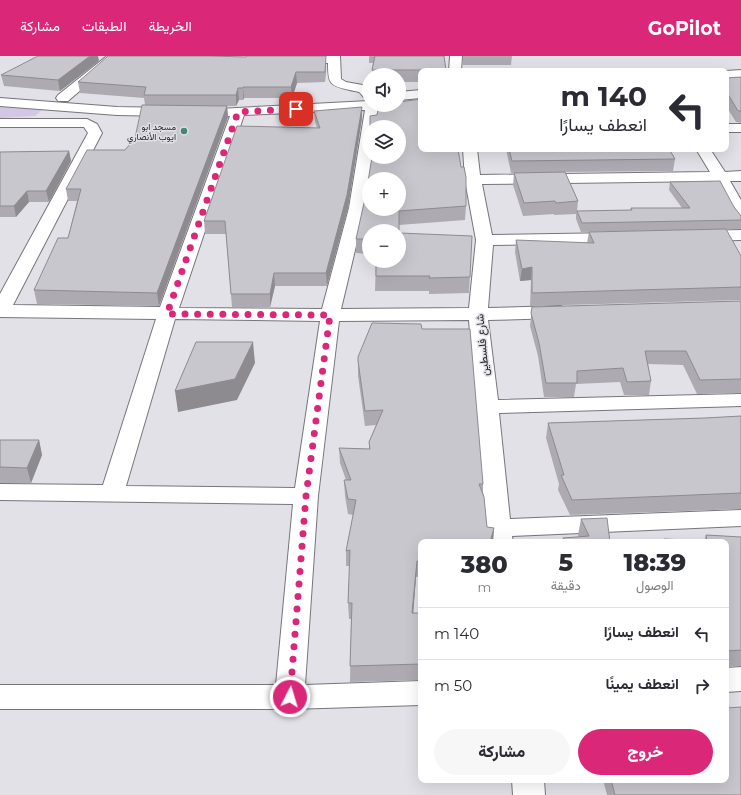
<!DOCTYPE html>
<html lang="ar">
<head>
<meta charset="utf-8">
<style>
	:root { --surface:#fff; --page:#f7f7f7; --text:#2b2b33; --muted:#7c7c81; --line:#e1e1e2; --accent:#db2777 }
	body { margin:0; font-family:Montserrat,Vazirmatn,sans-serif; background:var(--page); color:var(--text); direction:rtl; height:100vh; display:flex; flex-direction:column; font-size:15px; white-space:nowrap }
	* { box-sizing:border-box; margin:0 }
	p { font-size:13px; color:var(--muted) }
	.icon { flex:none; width:22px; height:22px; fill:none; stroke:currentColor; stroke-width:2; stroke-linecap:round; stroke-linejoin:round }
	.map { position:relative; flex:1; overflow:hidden; direction:ltr }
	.side { position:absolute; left:418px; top:483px; width:311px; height:244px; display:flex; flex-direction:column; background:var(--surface); border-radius:8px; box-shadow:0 4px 16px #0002; direction:rtl }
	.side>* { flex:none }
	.banner { position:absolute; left:418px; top:12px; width:311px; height:84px; border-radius:8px; box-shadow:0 4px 16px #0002; direction:rtl; background:#fff; color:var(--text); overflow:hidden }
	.tools { position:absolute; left:362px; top:12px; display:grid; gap:8px }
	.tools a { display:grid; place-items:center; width:44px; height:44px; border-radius:50%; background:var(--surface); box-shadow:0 4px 16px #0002; font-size:20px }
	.pin { position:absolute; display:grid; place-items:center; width:34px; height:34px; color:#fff; margin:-17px; border-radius:8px; box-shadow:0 2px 6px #0006 }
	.me { position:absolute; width:44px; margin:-22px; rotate:5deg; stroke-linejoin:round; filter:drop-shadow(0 0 3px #0008) }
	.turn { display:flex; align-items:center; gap:14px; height:84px; padding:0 16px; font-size:18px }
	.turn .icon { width:52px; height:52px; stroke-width:2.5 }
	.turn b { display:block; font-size:28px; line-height:34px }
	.eta { display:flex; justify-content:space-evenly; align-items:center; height:68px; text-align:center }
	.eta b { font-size:24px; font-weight:800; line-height:28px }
	.cta { display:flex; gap:8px; margin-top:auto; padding:8px 16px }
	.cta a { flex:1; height:46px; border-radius:24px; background:var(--accent); color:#fff; font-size:16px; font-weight:800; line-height:46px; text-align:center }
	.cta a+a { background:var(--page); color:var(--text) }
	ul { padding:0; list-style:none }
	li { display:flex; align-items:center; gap:12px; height:52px; padding:0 16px; border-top:1px solid var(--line) }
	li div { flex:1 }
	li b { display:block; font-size:15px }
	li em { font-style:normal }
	header { display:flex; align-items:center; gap:24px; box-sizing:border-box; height:56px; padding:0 20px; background:var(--accent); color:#fff }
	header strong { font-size:19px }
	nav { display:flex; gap:22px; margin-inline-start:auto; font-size:14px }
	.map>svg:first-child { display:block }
</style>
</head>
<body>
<header>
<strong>GoPilot</strong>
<nav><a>الخريطة</a><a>الطبقات</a><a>مشاركة</a></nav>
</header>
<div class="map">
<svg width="741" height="739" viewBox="0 0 741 739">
	<rect width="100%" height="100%" fill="#e3e1e8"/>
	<path fill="#d2c8e4" d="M0,49L42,54L35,60L0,62Z"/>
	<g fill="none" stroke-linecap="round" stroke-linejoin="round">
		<defs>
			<path id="minor" d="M107,0H120L68,45H58L56,42L58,39Z
				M291,0H340L341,23L346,26L368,30L369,32V44C363,43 363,39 359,36C357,35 352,35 350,34C329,30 328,27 328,7L296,6L292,5L290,2Z
				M450,0H462L461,15H449Z
				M741,14V22L726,23V15Z
				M421,34V42L399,44V36Z
				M0,42L117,51L170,52L175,53L177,56L175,59L170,60L117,59L0,50Z
				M369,45V49H385L383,52L378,53L376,71H369V101H372L365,152L341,253L469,252L476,184L465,124L463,93H477L480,119L710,116L696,93H710L725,116L741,115V125H730L741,144V164L735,162L733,159L715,125L482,128L492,179L618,177L624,178L626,182L624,186L618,187L493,189L488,252L560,250L567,252L569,256L567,260L560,262L488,264L498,344L741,338V350L499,357L510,463L741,454V470L512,480L513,486H487L469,264L339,265L318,440L305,629L421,625V649L290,653H0V629H276L293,448L0,444V428L103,429L156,263L0,261V238L88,77L84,71H0V63H87L97,68L102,77L13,249L160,251L230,60L218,59L216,56L218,53ZM365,54L349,152L322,253L179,252L244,59ZM175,263L320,265L295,432L126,430Z
				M726,68H741V76H726Z
				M741,174V184L700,185L694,184L692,180L694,176L700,175Z
				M741,611V635L726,636V612Z
				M512,724H544L545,739H513Z"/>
		</defs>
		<use href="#minor" stroke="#77757b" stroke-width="2"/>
		<use href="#minor" fill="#fff" fill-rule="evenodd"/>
	</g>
	<path fill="#adabb1" d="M369,0H444L446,15H421V26H399V19H372V14L373,7H369Z
		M463,0H512L511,9H463Z
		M99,5L60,35L4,30L1,19Z
		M326,8L325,26L297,27L292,42H244L243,44H239L236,50H227L228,61L159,250L37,248L34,234L68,182L77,145H68L66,133L125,94L135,82L145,49L144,42L80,37L78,26Z
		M741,21V67L736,66L726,50V22Z
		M362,51V62L348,152L327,230H275L270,251H232L226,178H205L204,165L317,72L315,66L314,55Z
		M506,93H669L675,103L673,115L565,116L578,145L577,155L630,154L631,152H682L669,134L670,126L734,151L741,160V173L581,176L576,163V158L554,159V158L523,160L513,129L514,117H511Z
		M69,95L71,105L49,146H29L16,161H0V96Z
		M366,138L466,150L465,164L399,169L369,175V198L356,197V183Z
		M589,176L741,200V244L530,250L531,224L520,225L515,196L516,184L587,187Z
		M472,180L469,237L429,238V235H375L376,205Z
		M741,245V337L697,338L683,309L648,308L651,325L649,339H624L620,326L576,328L574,341H544L538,300L530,270L532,251Z
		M422,273L483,428V436L487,471L494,472L493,486H421V521H416L413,557H421V624L350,626L351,563H349L348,547L350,510H346V495L353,459L348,458L345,440L344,424H346L340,407L339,392L369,393V386L376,369L365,370L358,320V301Z
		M741,360V453L570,459L558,434L559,428L546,382L548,367L705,362Z
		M0,384H39L42,399L31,427H0Z
		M581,463L610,486L664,485V483L704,485L706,479L741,481V610L726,611V486H563V482L579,481L578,479Z
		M603,724H726L741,739H607Z"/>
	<path fill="#8d8b90" d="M90,0H98L99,5L60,35L58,24Z
		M326,0V8L325,26V16Z
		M296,16L297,27L292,42L291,31Z
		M243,31L244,42L243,44Z
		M238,32L239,44L236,50V39Z
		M227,50L228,61L159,250L157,237Z
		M362,51V62L348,152L327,230L326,217Z
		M69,95L71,105L49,146L46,135Z
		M27,135L29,146L16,161L14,150Z
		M532,211L531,224L520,225L522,213Z
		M274,217L275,230L270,251V238Z
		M253,286L255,307L237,344L178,356L175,335Z
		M39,384L42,399L31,427L27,412Z
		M494,472L493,486H490Z
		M417,505L416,521L412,573V557Z"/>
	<path fill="#c9c7ce" stroke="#8d8b90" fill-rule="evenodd" d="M38,0H90L58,24L1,19Z
		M108,0H209L246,1L247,0H326L325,16H296L291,31H243V32H238L236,39H144L146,31L78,26Z
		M375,0H444L446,14H372Z
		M741,21V55H738L726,35V22Z
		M421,43V93H458L461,111H464L466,121V150L399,155V175H369V183H356L366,138L372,101H399V71H370V60L377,59L379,49H399V46ZM369,123H399V153H369Z
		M142,49L227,50L157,237L34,234L58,182H68L81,133H66L87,94H125L135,82Z
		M362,51L347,139L326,217H274L270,238H231L225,165H204L237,70L320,72L314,55Z
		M509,93H669L675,103L512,105Z
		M69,95L46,135H27L14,150H0V96Z
		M565,116L578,145L556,147L555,145L524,147L514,117Z
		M720,125L734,151L738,156L741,160V164L582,167L577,155L632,154L631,152H690L670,126Z
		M726,173L741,200V231L532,237V211L522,213L516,184L594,187L589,176Z
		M399,177L472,180L470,221L429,222L430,220H376V205H399Z
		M741,245V323L700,324L686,295H645L651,325L627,326L623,312L577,315V327H546L539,287L531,257L532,251Z
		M372,267L421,268L422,273H470L483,428H479L484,441L487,471L494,472L490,486H421V505H417L412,557H421V608L350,610L352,547H348L350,494L346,495L356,444L348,443L344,424H351L339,392L370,393L369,386L383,354L365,355L358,305V301Z
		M196,286H253L235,323L175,335Z
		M741,360V437L572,444L561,419H564L548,367L705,362Z
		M0,384H39L27,412L0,411Z
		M607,462L610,486L664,485V483L707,485L706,479L741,481V594L726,595V486H565L563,482L589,480L581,463Z
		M741,651V739H615L611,724H726V652Z"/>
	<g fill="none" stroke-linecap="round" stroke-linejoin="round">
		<path stroke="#db2777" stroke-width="7" stroke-dasharray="0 12.6" d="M290,641L306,440L330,259L167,258L238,56L296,53"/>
	</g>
	<circle fill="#43877a" stroke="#e3e1e8" stroke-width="1.5" cx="184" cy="75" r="4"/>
	<g text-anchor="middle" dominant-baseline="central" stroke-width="3" stroke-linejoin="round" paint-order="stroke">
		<g font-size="9" fill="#201f21" stroke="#e3e1e8" text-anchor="end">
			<text x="176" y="70">مسجد ابو<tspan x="176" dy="10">ايوب الأنصاري</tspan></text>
		</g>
		<g font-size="11" fill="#201f21" stroke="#e3e1e8">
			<text transform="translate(482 289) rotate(-95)">شارع فلسطين</text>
		</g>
	</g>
</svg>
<div class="tools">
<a><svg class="icon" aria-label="sound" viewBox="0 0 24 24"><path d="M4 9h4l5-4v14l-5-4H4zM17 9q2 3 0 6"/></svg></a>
<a><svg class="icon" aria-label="layers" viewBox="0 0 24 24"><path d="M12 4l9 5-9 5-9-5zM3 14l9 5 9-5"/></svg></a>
<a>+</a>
<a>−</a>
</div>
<div class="pin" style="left:296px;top:53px;background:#d93025"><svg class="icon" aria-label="arrive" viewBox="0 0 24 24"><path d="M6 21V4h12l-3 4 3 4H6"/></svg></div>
<svg class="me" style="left:290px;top:641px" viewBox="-20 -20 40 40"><circle r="17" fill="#db2777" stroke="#fff" stroke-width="3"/><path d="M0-11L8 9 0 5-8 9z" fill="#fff"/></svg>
<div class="banner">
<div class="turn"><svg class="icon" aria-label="left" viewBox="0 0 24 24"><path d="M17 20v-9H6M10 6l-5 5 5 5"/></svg><div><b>140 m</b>انعطف يسارًا</div></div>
</div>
<section class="side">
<div class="eta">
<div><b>18:39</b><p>الوصول</p></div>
<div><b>5</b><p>دقيقة</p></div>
<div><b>380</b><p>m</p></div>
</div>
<ul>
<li><svg class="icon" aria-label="left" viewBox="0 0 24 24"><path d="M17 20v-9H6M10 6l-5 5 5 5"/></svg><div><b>انعطف يسارًا</b></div><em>140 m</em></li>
<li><svg class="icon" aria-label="right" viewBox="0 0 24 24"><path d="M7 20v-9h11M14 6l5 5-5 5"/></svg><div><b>انعطف يمينًا</b></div><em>50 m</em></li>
</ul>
<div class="cta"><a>خروج</a><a>مشاركة</a></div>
</section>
</div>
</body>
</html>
